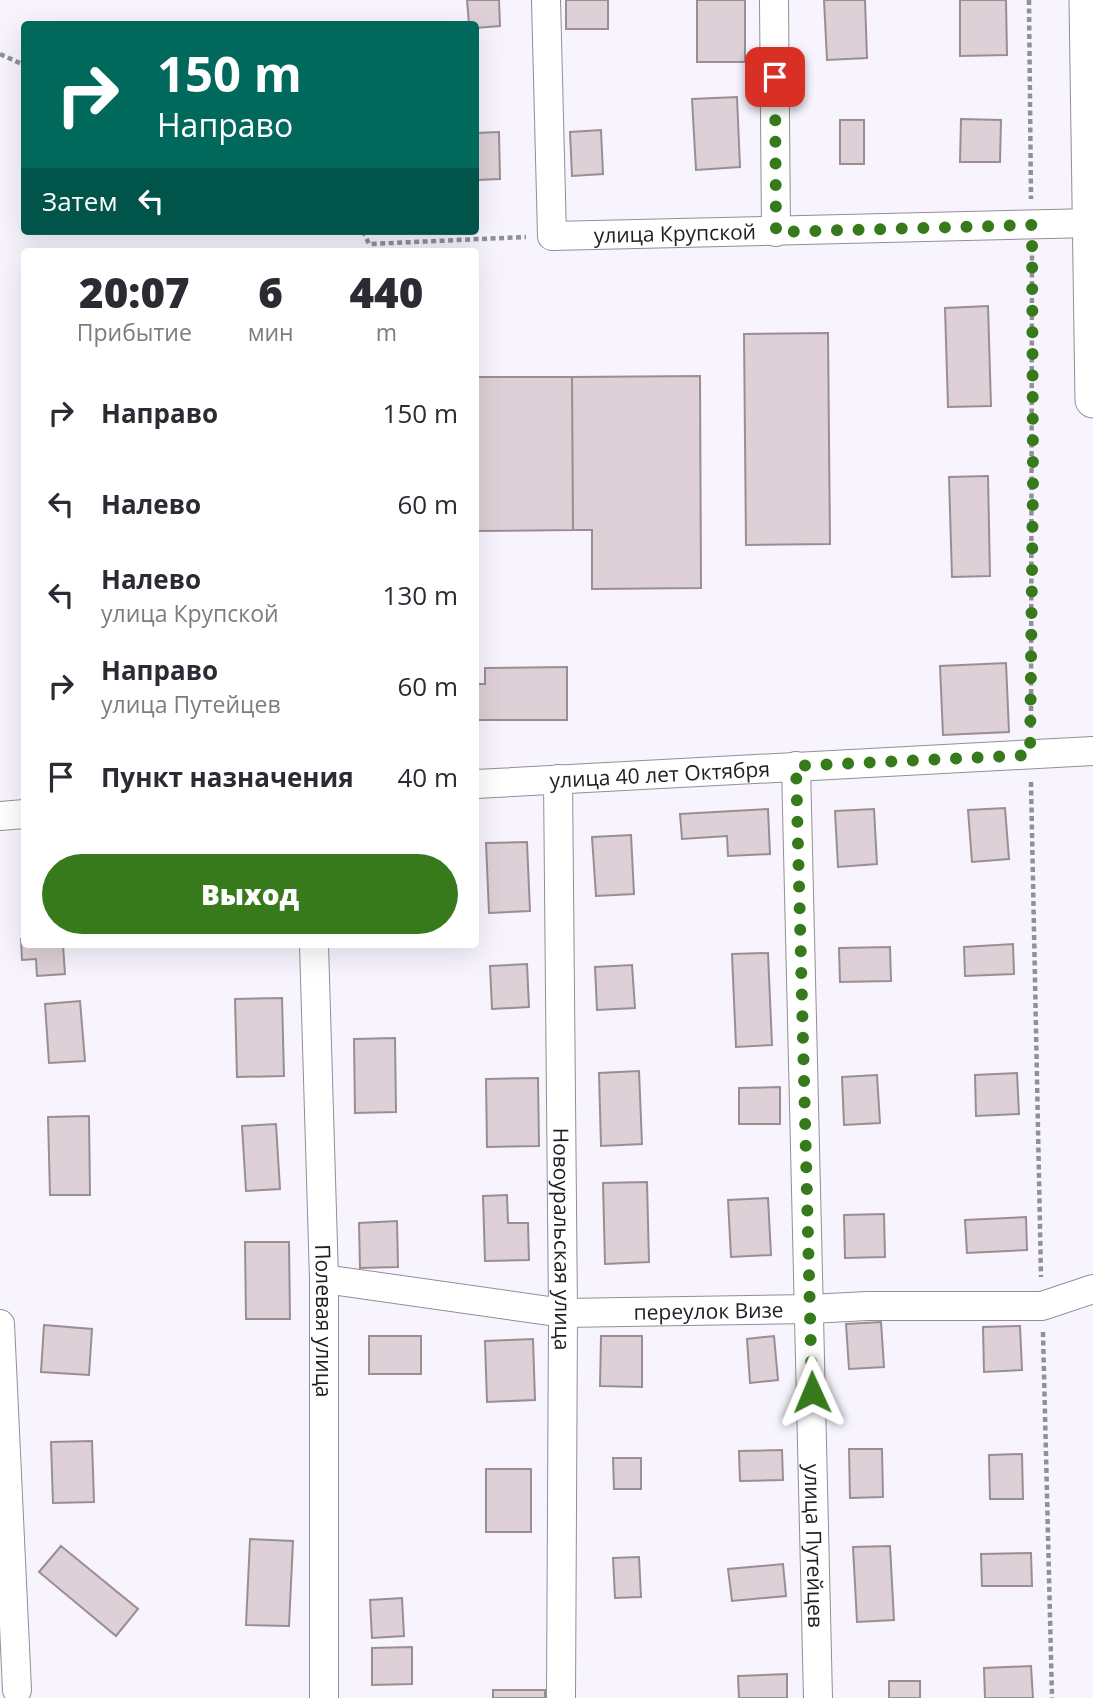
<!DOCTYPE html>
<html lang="ru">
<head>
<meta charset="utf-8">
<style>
	:root { --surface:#fff; --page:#f7f7f7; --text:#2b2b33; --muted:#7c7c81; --accent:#367a1b }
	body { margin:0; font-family:"Open Sans",sans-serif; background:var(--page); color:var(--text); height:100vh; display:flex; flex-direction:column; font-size:26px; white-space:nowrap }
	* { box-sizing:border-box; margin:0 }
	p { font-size:23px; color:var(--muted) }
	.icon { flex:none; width:38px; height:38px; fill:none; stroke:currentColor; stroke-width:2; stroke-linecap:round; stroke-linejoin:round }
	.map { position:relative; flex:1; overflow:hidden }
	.drawer { position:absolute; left:21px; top:248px; width:458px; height:700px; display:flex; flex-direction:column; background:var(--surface); border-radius:7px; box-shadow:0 7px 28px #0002 }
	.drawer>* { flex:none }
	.banner { position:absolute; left:21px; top:21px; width:458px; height:214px; border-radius:7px; box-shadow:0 7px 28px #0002; background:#00695c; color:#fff; overflow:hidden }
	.pin { position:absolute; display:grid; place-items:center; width:60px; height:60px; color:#fff; margin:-30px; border-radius:14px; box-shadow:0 4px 10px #0006 }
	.me { position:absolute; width:77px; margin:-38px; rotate:359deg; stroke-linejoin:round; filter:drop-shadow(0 0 5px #0008) }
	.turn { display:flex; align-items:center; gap:24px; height:147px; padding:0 21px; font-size:32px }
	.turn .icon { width:91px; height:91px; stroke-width:2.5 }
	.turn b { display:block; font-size:49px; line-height:60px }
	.then { display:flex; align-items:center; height:66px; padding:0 21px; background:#0003; gap:14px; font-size:26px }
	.eta { display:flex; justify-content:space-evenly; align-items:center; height:119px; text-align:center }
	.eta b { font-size:42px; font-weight:800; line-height:49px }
	.action { display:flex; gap:14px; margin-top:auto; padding:14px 21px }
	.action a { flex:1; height:80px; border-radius:42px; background:var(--accent); color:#fff; font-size:28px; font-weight:800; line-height:80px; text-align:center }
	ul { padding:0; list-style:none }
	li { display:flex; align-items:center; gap:21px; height:91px; padding:0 21px }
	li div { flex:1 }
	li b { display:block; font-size:26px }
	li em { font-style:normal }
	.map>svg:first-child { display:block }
</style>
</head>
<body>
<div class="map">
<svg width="1093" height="1698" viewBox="0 0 1093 1698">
	<rect width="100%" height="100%" fill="#f7f4fe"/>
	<path fill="#ddd0d6" stroke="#9a8e93" stroke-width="2" d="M467,0H499L500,26L476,28V24H469Z
		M566,0H608V29H566Z
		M697,0H745V62H697Z
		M824,0H865L867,58L827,60Z
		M960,0H1006L1007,55L960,56Z
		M737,97L740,167L696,170L692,99Z
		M961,119L1001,120L1000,162H960Z
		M840,120H864V164H840Z
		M601,130L603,174L572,176L570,132Z
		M499,132L500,179L476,180V133Z
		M988,306L991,406L948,407L945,308Z
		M828,333L830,544L746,545L744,334Z
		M700,376L701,588L592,589V530H573L572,377Z
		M476,377H572L573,530L476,531Z
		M988,476L990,576L952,577L949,477Z
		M1006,663L1009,732L943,735L940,666Z
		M567,667V720H476V684H485V668Z
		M1005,808L1009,859L972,862L968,810Z
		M768,809L770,854L728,856L727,836L682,839L680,814Z
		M874,809L877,864L838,867L835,811Z
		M631,835L634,894L596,896L592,837Z
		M527,842L530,911L489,913L486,843Z
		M24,938V945H63L65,974L37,976L36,959L22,960L21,939Z
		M1013,944L1014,974L965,976L964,947Z
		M890,947L891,981L840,982L839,948Z
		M768,953L772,1045L736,1047L732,954Z
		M527,964L529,1007L492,1009L490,966Z
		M632,965L635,1008L597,1010L595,967Z
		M282,998L284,1076L237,1077L235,999Z
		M80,1001L85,1061L49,1063L45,1004Z
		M395,1038L396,1112L355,1113L354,1039Z
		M639,1071L642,1144L601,1146L599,1073Z
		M1017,1073L1019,1114L976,1116L975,1075Z
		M877,1075L880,1123L844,1125L842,1077Z
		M538,1078L539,1146L487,1147L486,1079Z
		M780,1087V1124H739V1088Z
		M89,1116L90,1195H50L48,1117Z
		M276,1124L280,1189L246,1191L242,1126Z
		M647,1182L649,1262L605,1264L603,1183Z
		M507,1195L508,1223H528L529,1260L485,1261L483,1196Z
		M768,1198L771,1255L731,1257L728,1200Z
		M884,1214L885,1257L845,1258L844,1215Z
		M1026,1217L1027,1250L967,1253L965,1220Z
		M397,1221L398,1267L360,1268L359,1223Z
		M245,1242H289L290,1319H246Z
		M881,1322L884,1367L849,1369L846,1324Z
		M44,1325L92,1329L89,1375L41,1372Z
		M1020,1326L1022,1370L984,1372L983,1327Z
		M369,1336H421V1374H369Z
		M601,1336H642V1387L600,1386Z
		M774,1336L778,1380L750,1383L747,1339Z
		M533,1339L535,1400L487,1402L485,1341Z
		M92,1441L94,1502L53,1503L51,1442Z
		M849,1449H882L883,1497L850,1498Z
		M782,1450L783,1480L740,1481L739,1451Z
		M1022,1454L1023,1499H990L989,1455Z
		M613,1458H641V1489H614Z
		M486,1469H531V1532H486Z
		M250,1539L293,1541L289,1626L246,1625Z
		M61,1546L138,1609L116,1636L39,1572Z
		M890,1546L894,1620L857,1622L853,1547Z
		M1031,1553L1032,1586H982L981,1554Z
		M639,1557L641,1597L615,1598L613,1558Z
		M783,1564L786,1596L732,1601L728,1569Z
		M402,1598L404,1636L372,1638L370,1600Z
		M412,1647V1684L372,1685V1648Z
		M1031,1666L1033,1698H985L984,1668Z
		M787,1674V1698H739L738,1676Z
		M889,1681H920V1698H889Z
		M493,1690H545V1698H493Z"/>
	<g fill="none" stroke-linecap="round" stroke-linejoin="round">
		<defs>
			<g id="minor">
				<path id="s1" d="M546,0L552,236L1093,223"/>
				<path d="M774,0L776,232"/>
				<path id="s2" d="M796,766L818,1698"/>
				<path id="s3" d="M558,779L563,1313L561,1698"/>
				<path id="s4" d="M476,784L1093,751"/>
				<path d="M0,816L24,814"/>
				<path id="s5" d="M314,945L324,1279V1698"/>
				<path id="s6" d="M324,1279L563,1313L810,1309L867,1306H1042L1093,1289"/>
				<path d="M0,1324L17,1690"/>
			</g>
			<path id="tertiary" d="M1087,0L1093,400"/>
		</defs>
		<use href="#minor" stroke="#928e99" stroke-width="30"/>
		<use href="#tertiary" stroke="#928e99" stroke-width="37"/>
		<path stroke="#929097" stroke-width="4.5" stroke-dasharray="5 3.5" stroke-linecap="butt" d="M1029,0L1031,199
			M0,54L24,65
			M363,231L369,244L526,237
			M1031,728L1032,250
			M1031,782L1041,1277
			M1043,1332L1052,1698"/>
		<use href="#minor" stroke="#fff" stroke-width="28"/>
		<use href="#tertiary" stroke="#fff" stroke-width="35"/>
	</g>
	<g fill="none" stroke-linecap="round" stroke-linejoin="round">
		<path stroke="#367a1b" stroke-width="12" stroke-dasharray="0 21.6" d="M775,77L776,232L1032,225L1033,481L1030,755L796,766L812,1392"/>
	</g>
	<g text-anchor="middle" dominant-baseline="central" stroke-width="6" stroke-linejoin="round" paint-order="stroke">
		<g font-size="21" fill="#212024" stroke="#fff">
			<text stroke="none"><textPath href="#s1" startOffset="359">улица Крупской</textPath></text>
			<text stroke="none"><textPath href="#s4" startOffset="184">улица 40 лет Октября</textPath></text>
			<text stroke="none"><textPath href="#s3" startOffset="460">Новоуральская улица</textPath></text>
			<text stroke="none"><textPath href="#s6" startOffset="387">переулок Визе</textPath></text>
			<text stroke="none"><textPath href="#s5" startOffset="376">Полевая улица</textPath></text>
			<text stroke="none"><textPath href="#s2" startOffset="780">улица Путейцев</textPath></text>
		</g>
	</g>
</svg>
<div class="pin" style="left:775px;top:77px;background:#d93025"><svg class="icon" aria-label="arrive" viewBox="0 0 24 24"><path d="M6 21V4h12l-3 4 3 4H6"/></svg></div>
<svg class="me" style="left:812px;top:1392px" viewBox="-20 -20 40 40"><path d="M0-17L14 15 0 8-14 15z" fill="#367a1b" stroke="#fff" stroke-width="4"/></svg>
<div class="banner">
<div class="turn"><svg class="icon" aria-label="right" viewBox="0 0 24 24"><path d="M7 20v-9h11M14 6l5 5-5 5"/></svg><div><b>150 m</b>Направо</div></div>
<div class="then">Затем<svg class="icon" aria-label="left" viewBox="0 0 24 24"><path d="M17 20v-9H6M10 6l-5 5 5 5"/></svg></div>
</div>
<section class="drawer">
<div class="eta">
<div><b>20:07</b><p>Прибытие</p></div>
<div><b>6</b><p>мин</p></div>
<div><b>440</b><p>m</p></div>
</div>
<ul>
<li><svg class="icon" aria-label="right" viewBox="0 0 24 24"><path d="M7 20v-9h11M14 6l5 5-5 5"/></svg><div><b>Направо</b></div><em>150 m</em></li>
<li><svg class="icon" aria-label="left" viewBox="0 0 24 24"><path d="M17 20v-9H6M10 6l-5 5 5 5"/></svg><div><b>Налево</b></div><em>60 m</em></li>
<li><svg class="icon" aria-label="left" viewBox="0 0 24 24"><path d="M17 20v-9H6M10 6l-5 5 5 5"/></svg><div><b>Налево</b><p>улица Крупской</p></div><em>130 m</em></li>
<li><svg class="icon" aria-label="right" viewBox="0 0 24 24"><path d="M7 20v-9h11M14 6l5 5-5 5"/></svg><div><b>Направо</b><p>улица Путейцев</p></div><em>60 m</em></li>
<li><svg class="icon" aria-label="arrive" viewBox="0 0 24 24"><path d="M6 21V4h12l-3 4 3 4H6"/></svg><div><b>Пункт назначения</b></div><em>40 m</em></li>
</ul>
<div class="action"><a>Выход</a></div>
</section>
</div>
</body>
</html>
